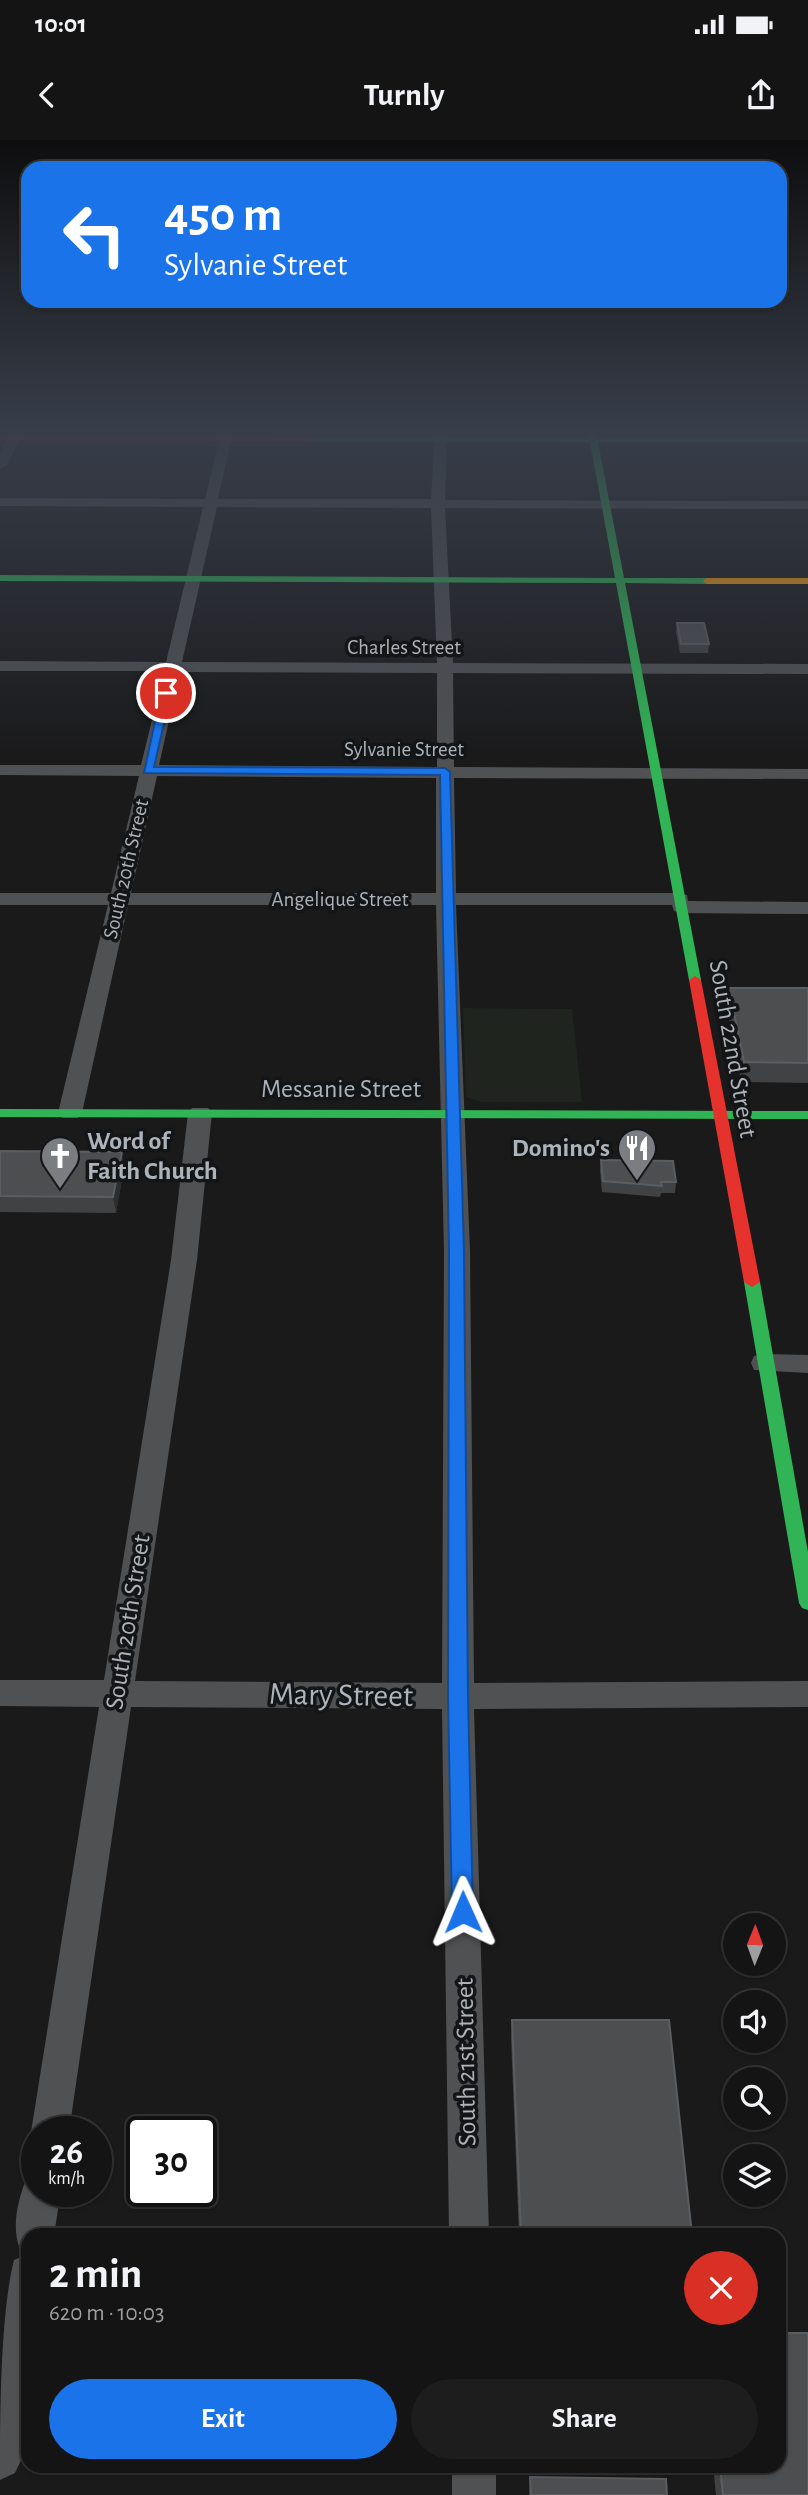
<!DOCTYPE html>
<html lang="en">
<head>
<meta charset="utf-8">
<style>
	:root { --surface:#141414; --page:#1d1d1d; --text:#f1f3f6; --muted:#9d9ea0; --line:#333334; --accent:#1a73e8 }
	body { margin:0; font-family:"Alegreya Sans",sans-serif; background:var(--page); color:var(--text); height:100vh; display:flex; flex-direction:column; font-size:26px; white-space:nowrap }
	* { box-sizing:border-box; margin:0 }
	p { font-size:23px; color:var(--muted) }
	.icon { flex:none; width:38px; height:38px; fill:none; stroke:currentColor; stroke-width:2; stroke-linecap:round; stroke-linejoin:round }
	.map { position:relative; flex:1; overflow:hidden }
	.sheet { position:absolute; left:21px; top:2088px; width:765px; height:245px; display:flex; flex-direction:column; background:var(--surface); border-radius:21px; box-shadow:0 2px 5px #0004,0 0 0 2px var(--line) }
	.sheet>* { flex:none }
	.banner { position:absolute; left:21px; top:21px; width:766px; height:147px; border-radius:21px; box-shadow:0 2px 5px #0004,0 0 0 2px var(--line); background:#1a73e8; color:#fff; overflow:hidden }
	.needle { width:46px; rotate:1deg }
	.tools { position:absolute; left:723px; top:1773px; display:grid; gap:14px }
	.tools a { display:grid; place-items:center; width:63px; height:63px; border-radius:50%; background:var(--surface); box-shadow:0 2px 5px #0004,0 0 0 2px var(--line); font-size:35px }
	.speed { position:absolute; left:21px; top:1976px; display:flex; gap:14px; font-size:35px; font-weight:700; text-align:center }
	.speed>* { display:grid; place-content:center; width:91px; height:91px; border-radius:50%; background:var(--surface); box-shadow:0 2px 5px #0004,0 0 0 2px var(--line); line-height:1 }
	.speed small { font-size:18px; font-weight:400 }
	.speed .limit { border:4px solid #111; border-radius:10px; background:#fff; color:#111 }
	.pin { position:absolute; display:grid; place-items:center; width:60px; height:60px; color:#fff; margin:-30px; border:4px solid #fff; border-radius:50%; box-shadow:0 2px 7px #0007 }
	.me { position:absolute; width:77px; margin:-38px; rotate:359deg; stroke-linejoin:round; filter:drop-shadow(0 0 5px #0008) }
	.turn { display:flex; align-items:center; gap:24px; height:147px; padding:0 28px; font-size:32px }
	.turn .icon { width:91px; height:91px; stroke-width:2.5 }
	.turn b { display:block; font-size:49px; line-height:60px }
	.round { display:grid; place-items:center; flex:none; width:74px; height:74px; border-radius:37px; background:var(--page) }
	.head { display:flex; align-items:center; justify-content:space-between; height:119px; padding:0 28px }
	h1 { font-size:42px; font-weight:700; line-height:52px }
	.primary-button { display:flex; gap:14px; margin-top:auto; padding:14px 28px }
	.primary-button a { flex:1; height:80px; border-radius:42px; background:var(--accent); color:#fff; font-size:28px; font-weight:700; line-height:80px; text-align:center }
	.primary-button a+a { background:var(--page); color:var(--text) }
	.status { display:flex; justify-content:space-between; align-items:center; height:49px; padding:0 35px; background:var(--surface); direction:ltr }
	.status svg { height:19px; fill:currentColor }
	header { display:flex; justify-content:space-between; align-items:center; height:91px; padding:0 28px; background:var(--surface); font-size:32px; font-weight:700 }
	.map>svg:first-child { display:block }
</style>
</head>
<body>
<div class="status"><b>10:01</b><svg viewBox="0 0 49 12"><path d="M0 12V9h3v3zM5 12V6h3v6zM10 12V3h3v9zM15 12V0h3v12zM26 1h20v11H26zM47 4h2v5h-2z"/></svg></div>
<header><svg class="icon" aria-label="back" viewBox="0 0 24 24"><path d="M15 5l-7 7 7 7"/></svg>Turnly<svg class="icon" aria-label="share" viewBox="0 0 24 24"><path d="M12 15V3M7 8l5-5 5 5M5 13v7h14v-7"/></svg></header>
<div class="map">
<svg width="808" height="2355" viewBox="0 0 808 2355">
	<rect width="100%" height="100%" fill="#1a1a1b"/>
	<path fill="#1f241f" d="M463,868L572,869L582,962H483L466,957Z"/>
	<g fill="none" stroke-linecap="round" stroke-linejoin="round">
		<path fill="#4f5153" fill-rule="evenodd" d="M13,287H25L7,325L0,329V312Z
			M222,287H234L218,359H431L435,287H447L445,360L808,361V369L445,368L453,523L808,524V534L453,533L454,627L808,629V639L454,638L456,753H680L687,755L688,761L808,762V774L681,773L674,771L672,765H456L470,1111L474,1543L808,1541V1567L474,1569L489,2095H449L442,1569L131,1567L69,1992H37V2006L31,1992L99,1567L0,1566V1540H104L171,1120L188,973L192,968H208L212,973L197,1120L135,1541L442,1543L444,1111L436,765H128L82,973L78,978H62L58,973L108,765H0V753H111L139,636L0,635V625H141L164,531H0V521L166,522L203,367L0,366V358L205,359ZM217,367L431,368L437,523L182,522ZM180,532L437,533V627L159,625ZM157,636L436,638V753H131Z
			M764,1214L808,1215V1233L754,1230L751,1223L754,1216Z
			M37,2033V2051H61L54,2095H28V2113L20,2109C11,2087 18,2059 27,2037Z
			M28,2114V2275L22,2318L15,2333L0,2340C0,2277 0,2176 14,2120Z
			M452,2326H496V2355H452Z"/>
		<path fill="#30b455" fill-rule="evenodd" d="M587,287H595L597,297L808,298V302H598L624,438H707L711,441L707,444L625,443L701,840L699,843H691L689,840L616,443L0,441V435L615,438L590,302L306,301L302,299L306,297H589Z
			M0,969L808,971V979L0,977Z
			M752,1137L760,1142L808,1412V1470L802,1468L799,1463L744,1142Z"/>
		<path fill="#ff9f0a" fill-rule="evenodd" d="M808,438V444H707L703,441L707,438Z"/>
		<path fill="#e5322d" fill-rule="evenodd" d="M0,296L306,297L310,299L306,301L0,300Z
			M695,836L701,840L760,1142L752,1147L744,1142L689,840Z"/>
	</g>
	<path fill="#404243" d="M677,483L709,504L708,513H680L676,492Z
		M729,848H808V943L741,942L726,867Z
		M0,1011L124,1028L116,1073L0,1072Z
		M601,1020L676,1042L675,1053H661L660,1057L602,1052L600,1031Z
		M512,1880L692,2095H519L511,1899Z
		M713,2326H779L808,2355H716Z
		M530,2337L667,2355H529Z"/>
	<path fill="#2c2d2e" d="M122,1012L124,1028L116,1073L113,1057Z"/>
	<path fill="#4c4e50" stroke="#5b5e60" stroke-width="2" d="M677,483H704L709,504H681Z
		M729,848H808V923L744,922Z
		M0,1011L122,1012L113,1057L0,1056Z
		M601,1020L673,1021L676,1042H661L662,1046L603,1041Z
		M512,1880H669L692,2095H521Z
		M779,2193H808V2355H723L720,2326H779Z
		M530,2337L666,2339L667,2355H531Z"/>
	<linearGradient id="sky" x2="0" y2="1"><stop stop-color="#0e0e0f"/><stop offset="0.47" stop-color="#383e4a"/><stop offset="1" stop-color="#383e4a" stop-opacity="0"/></linearGradient>
	<rect width="808" height="617" fill="url(#sky)"/>
	<path fill="#1a73e8" stroke="#114b97" stroke-width="2" d="M166,550L171,553L154,627L445,628L450,632L464,1111L468,1556L473,1772L470,1779L463,1782L455,1779L452,1772L448,1556L449,1111L440,635L144,633L161,553Z"/>
	<defs>
		<symbol id="restaurant-pin" viewBox="-11 -11 22 30"><path d="M0 17L-7.5 6A9.5 9.5 0 1 1 7.5 6Z" fill="#7a7d82" stroke="#141517"/><path d="M-5-6h1v4h1v-4h1v4h1v-4h1v5L-1.5 .5V6h-2V.5L-5-1ZM5-6V6H3V1.5H1.5Q1.5-4 5-6Z" fill="#fff"/></symbol>
		<symbol id="church-pin" viewBox="-11 -11 22 30"><path d="M0 17L-7.5 6A9.5 9.5 0 1 1 7.5 6Z" fill="#7a7d82" stroke="#141517"/><path d="M-1.2-6h2.4v3.5h3.3v2.4h-3.3V6h-2.4V-.1h-3.3v-2.4h3.3Z" fill="#fff"/></symbol>
	</defs>
	<g fill-rule="evenodd">
		<use href="#restaurant-pin" x="615" y="986" width="44" height="60"/>
		<use href="#church-pin" x="38" y="994" width="44" height="60"/>
	</g>
	<g text-anchor="middle" dominant-baseline="central" stroke-width="7" stroke-linejoin="round" paint-order="stroke">
		<g font-size="21" fill="#adb3ba" stroke="#141517">
			<text x="404" y="507">Charles Street</text>
			<text x="404" y="609">Sylvanie Street</text>
			<text transform="translate(126 729) rotate(-77)">South 20th Street</text>
			<text x="340" y="759">Angelique Street</text>
		</g>
		<g font-size="26" fill="#adb3ba" stroke="#141517">
			<text transform="translate(733 909) rotate(80)">South 22nd Street</text>
			<text x="341" y="949">Messanie Street</text>
			<text transform="translate(128 1482) rotate(-81)">South 20th Street</text>
			<text transform="translate(466 1922) rotate(-91)">South 21st Street</text>
		</g>
		<g font-size="26" font-weight="bold" fill="#adb3ba" stroke="#141517" text-anchor="start">
			<text x="87" y="1001">Word of<tspan x="87" dy="30">Faith Church</tspan></text>
			<text x="610" y="1008" text-anchor="end">Domino's</text>
		</g>
		<g font-size="32" fill="#adb3ba" stroke="#141517">
			<text transform="translate(341 1555) rotate(1)">Mary Street</text>
		</g>
	</g>
</svg>
<div class="tools">
<a><svg class="needle" viewBox="-14 -14 28 28"><path d="M0-13l5 13h-10z" fill="#e53935"/><path d="M0 13l5-13h-10z" fill="#9d9ea0"/></svg></a>
<a><svg class="icon" aria-label="sound" viewBox="0 0 24 24"><path d="M4 9h4l5-4v14l-5-4H4zM17 9q2 3 0 6"/></svg></a>
<a><svg class="icon" aria-label="search" viewBox="0 0 24 24"><circle cx="10" cy="10" r="6"/><path d="M15 15l6 6"/></svg></a>
<a><svg class="icon" aria-label="layers" viewBox="0 0 24 24"><path d="M12 4l9 5-9 5-9-5zM3 14l9 5 9-5"/></svg></a>
</div>
<div class="speed"><div>26<small>km/h</small></div><div class="limit">30</div></div>
<div class="pin" style="left:166px;top:553px;background:#d93025"><svg class="icon" aria-label="arrive" viewBox="0 0 24 24"><path d="M6 21V4h12l-3 4 3 4H6"/></svg></div>
<svg class="me" style="left:463px;top:1772px" viewBox="-20 -20 40 40"><path d="M0-17L14 15 0 8-14 15z" fill="#1a73e8" stroke="#fff" stroke-width="4"/></svg>
<div class="banner">
<div class="turn"><svg class="icon" aria-label="left" viewBox="0 0 24 24"><path d="M17 20v-9H6M10 6l-5 5 5 5"/></svg><div><b>450 m</b>Sylvanie Street</div></div>
</div>
<section class="sheet">
<div class="head"><div><h1>2 min</h1><p>620 m · 10:03</p></div><a class="round" style="background:#d93025;color:#fff"><svg class="icon" aria-label="close" viewBox="0 0 24 24"><path d="M6 6l12 12M18 6L6 18"/></svg></a></div>
<div class="primary-button"><a>Exit</a><a>Share</a></div>
</section>
</div>
</body>
</html>
